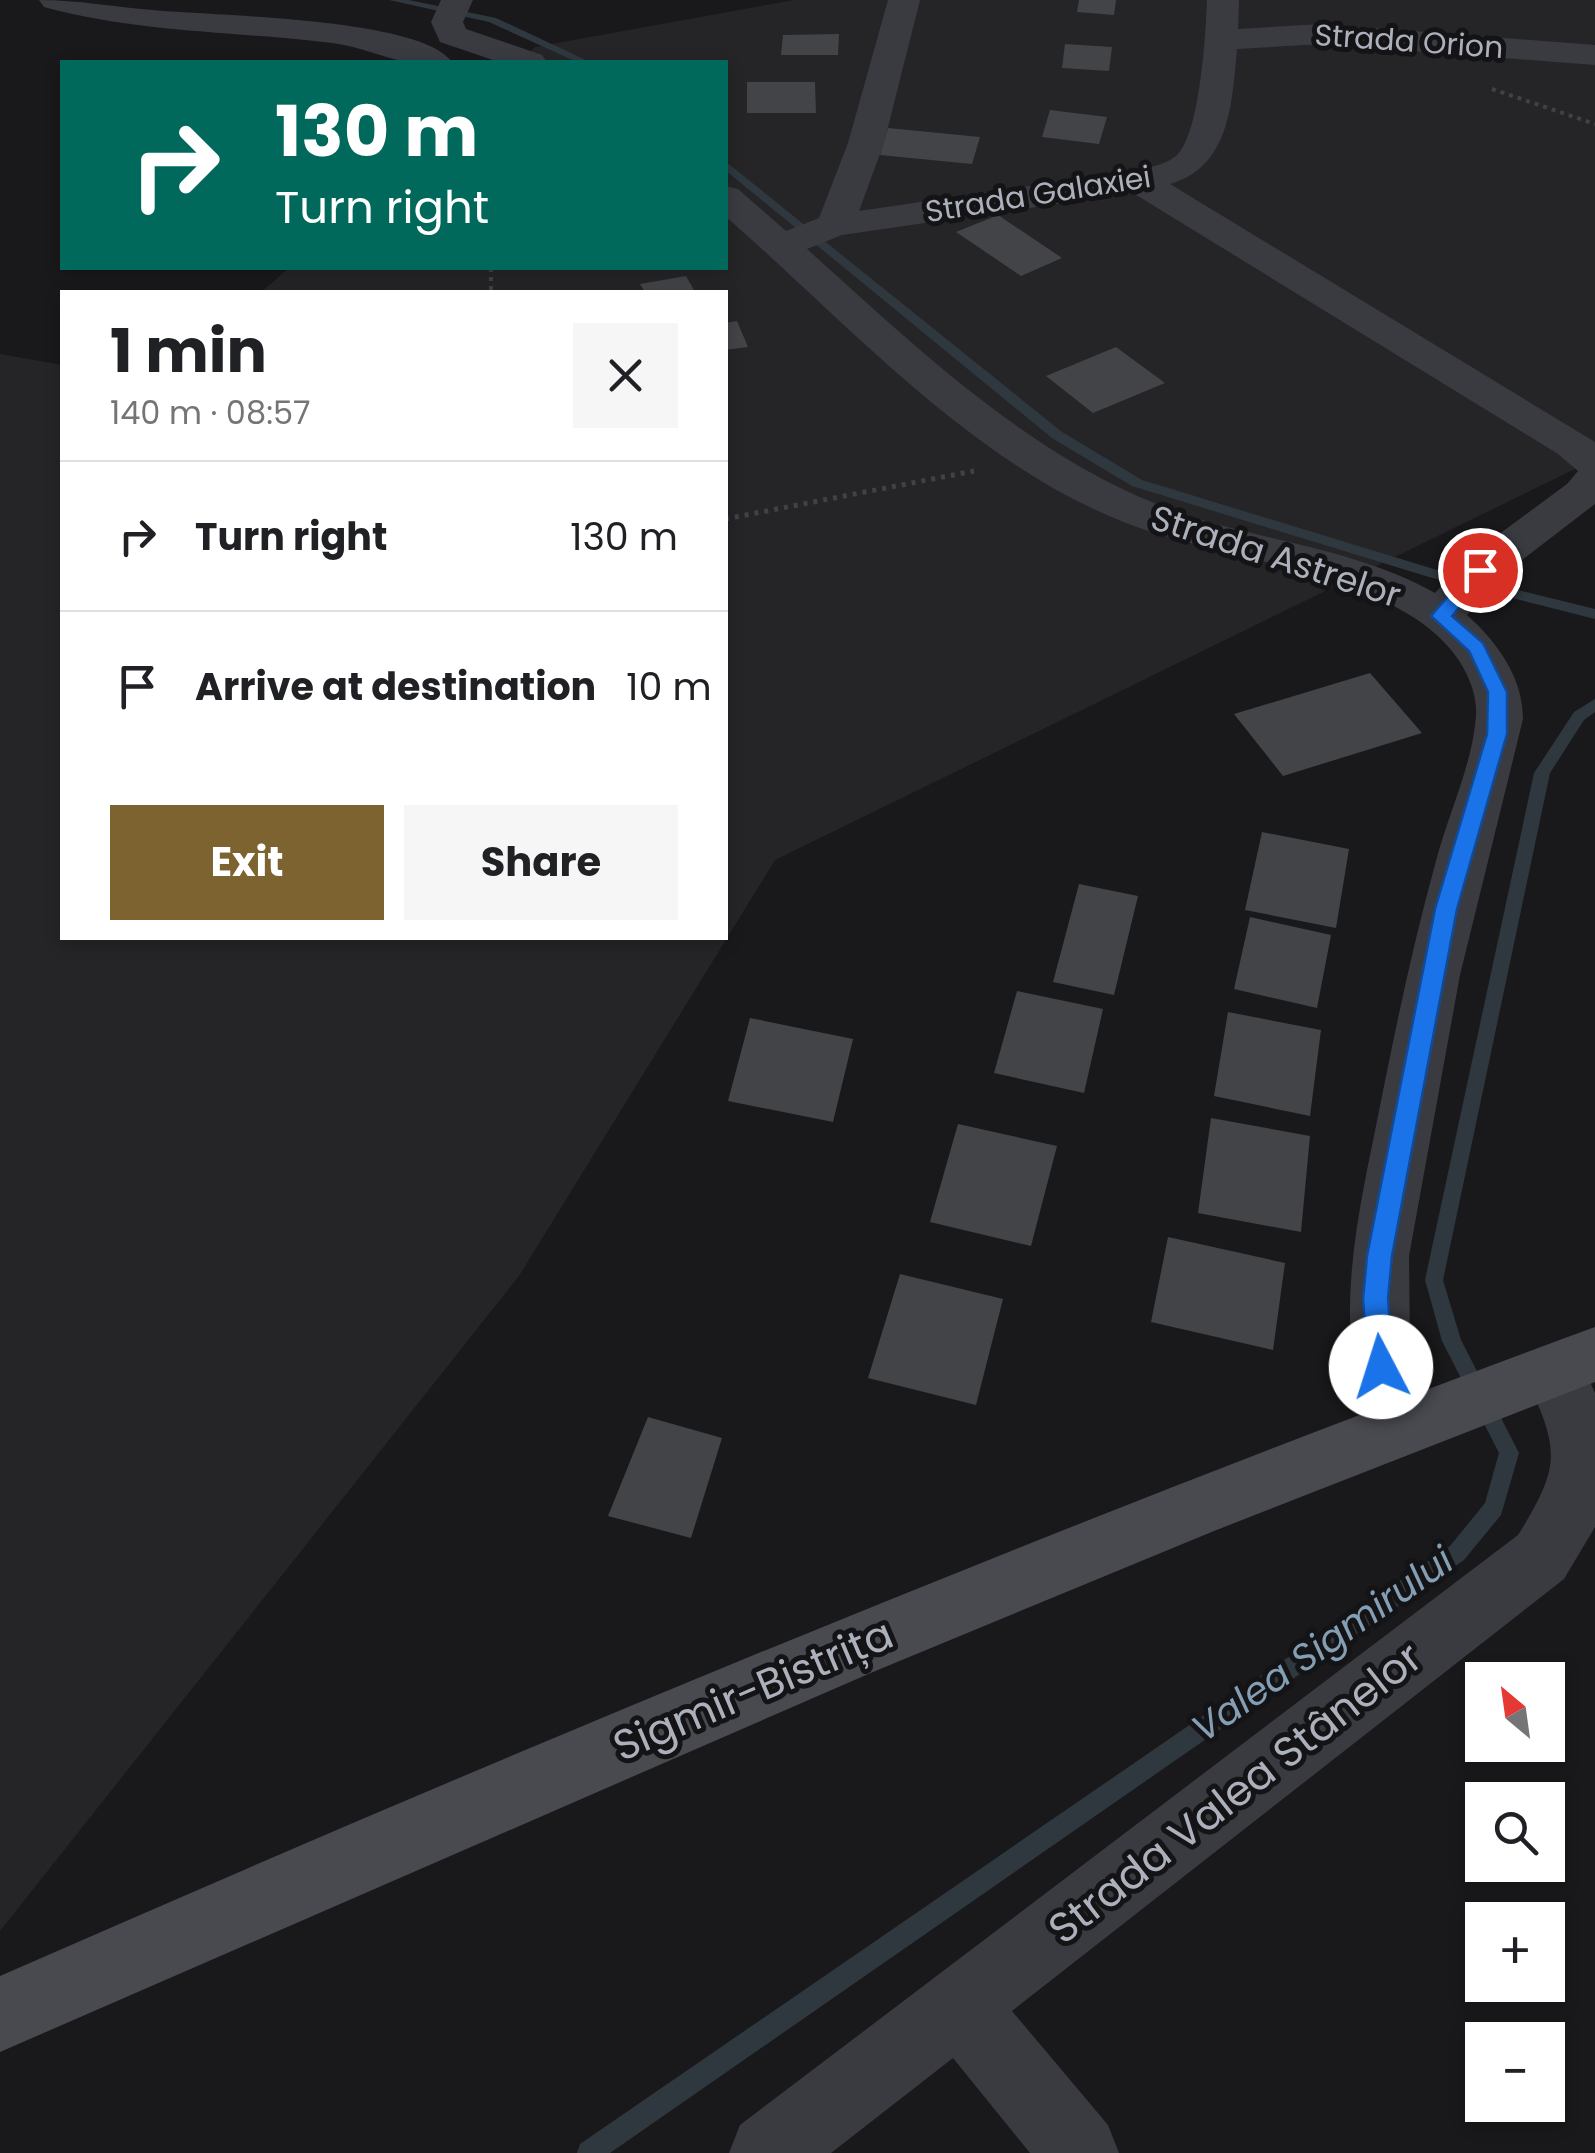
<!DOCTYPE html>
<html lang="en">
<head>
<meta charset="utf-8">
<style>
	:root { --surface:#fff; --page:#f6f6f6; --text:#202124; --muted:#757577; --line:#e0e0e0; --accent:#7d6330 }
	body { margin:0; font-family:Poppins,sans-serif; background:var(--page); color:var(--text); height:100vh; display:flex; flex-direction:column; font-size:38px; white-space:nowrap }
	* { box-sizing:border-box; margin:0 }
	p { font-size:32px; color:var(--muted) }
	.icon { flex:none; width:55px; height:55px; fill:none; stroke:currentColor; stroke-width:2; stroke-linecap:round; stroke-linejoin:round }
	.map { position:relative; flex:1; overflow:hidden }
	.side { position:absolute; left:60px; top:290px; width:668px; height:650px; display:flex; flex-direction:column; background:var(--surface); border-radius:0px; box-shadow:0 5px 15px #0003 }
	.side>* { flex:none }
	.banner { position:absolute; left:60px; top:60px; width:668px; height:210px; border-radius:0px; box-shadow:0 5px 15px #0003; background:#00695c; color:#fff; overflow:hidden }
	.needle { width:65px; rotate:331deg }
	.fabs { position:absolute; left:1465px; top:1662px; display:grid; gap:20px }
	.fabs a { display:grid; place-items:center; width:100px; height:100px; border-radius:0px; background:var(--surface); box-shadow:0 5px 15px #0003; font-size:50px }
	.pin { position:absolute; display:grid; place-items:center; width:85px; height:85px; color:#fff; margin:-42px; border:5px solid #fff; border-radius:50%; box-shadow:0 2px 10px #0007 }
	.me { position:absolute; width:110px; margin:-55px; rotate:355deg; stroke-linejoin:round; filter:drop-shadow(0 0 8px #0008) }
	.turn { display:flex; align-items:center; gap:35px; height:210px; padding:0 50px; font-size:45px }
	.turn .icon { width:130px; height:130px; stroke-width:2.5 }
	.turn b { display:block; font-size:70px; line-height:85px }
	.round { display:grid; place-items:center; flex:none; width:105px; height:105px; border-radius:0px; background:var(--page) }
	.overview { display:flex; align-items:center; justify-content:space-between; height:170px; padding:0 50px }
	h1 { font-size:60px; font-weight:700; line-height:75px }
	.primary-button { display:flex; gap:20px; margin-top:auto; padding:20px 50px }
	.primary-button a { flex:1; height:115px; border-radius:0px; background:var(--accent); color:#fff; font-size:40px; font-weight:700; line-height:115px; text-align:center }
	.primary-button a+a { background:var(--page); color:var(--text) }
	ul { padding:0; list-style:none }
	li { display:flex; align-items:center; gap:30px; height:150px; padding:0 50px; border-top:2px solid var(--line) }
	li div { flex:1 }
	li b { display:block; font-size:38px }
	li em { font-style:normal }
	.map>svg:first-child { display:block }
</style>
</head>
<body>
<div class="map">
<svg width="1595" height="2153" viewBox="0 0 1595 2153">
	<rect width="100%" height="100%" fill="#19191b"/>
	<path fill="#252528" d="M794,0H1595V467L1581,466L775,860L519,1276L0,1931V354L62,365V938H725V292H261L289,268H725V62H518L535,47Z"/>
	<g fill="none" stroke-linecap="round" stroke-linejoin="round">
		<path fill="#2f383f" fill-rule="evenodd" d="M389,0H409L496,18L590,62H577L489,22Z
			M725,161L1062,432L1142,480L1437,570L1595,609V619L1429,577L1132,486L1052,438L725,170Z
			M1595,699V712L1584,720L1550,773L1443,1280L1461,1340L1519,1453L1501,1515L1464,1560L610,2153H577L580,2144L1450,1546L1485,1503L1499,1453L1442,1341L1425,1280L1534,773L1574,712Z"/>
	</g>
	<path fill="#434448" d="M1079,0H1116L1114,15L1077,12Z
		M839,34L838,55H781L783,35Z
		M1065,44L1112,47L1109,71L1062,68Z
		M747,82H815L816,113H747Z
		M1050,110L1107,117L1099,144L1042,137Z
		M888,128L980,137L972,164L880,155Z
		M998,215L1062,258L1021,276L956,232Z
		M686,276L695,292H645L640,284Z
		M737,321L748,347L725,350V323Z
		M1116,347L1165,383L1093,413L1046,376Z
		M1370,673L1422,733L1283,776L1234,714Z
		M1262,832L1349,849L1336,928L1245,910Z
		M1079,884L1138,896L1114,995L1053,982Z
		M1250,917L1331,935L1317,1008L1234,989Z
		M1017,991L1103,1009L1084,1093L994,1073Z
		M1228,1012L1321,1030L1310,1116L1214,1096Z
		M750,1018L853,1039L833,1122L728,1101Z
		M1211,1118L1310,1136L1301,1232L1198,1213Z
		M958,1124L1057,1146L1031,1246L930,1222Z
		M1168,1237L1285,1263L1273,1350L1151,1322Z
		M900,1274L1003,1299L976,1405L868,1378Z
		M648,1417L722,1438L691,1538L608,1516Z"/>
	<g fill="none" stroke-linecap="round" stroke-linejoin="round">
		<path stroke="#404247" stroke-width="4" stroke-dasharray="4 5" stroke-linecap="butt" d="M1492,89L1595,124
			M491,268V292"/>
		<path stroke="#404247" stroke-width="5" stroke-dasharray="4 6" stroke-linecap="butt" d="M725,519L974,471"/>
		<path fill="#3a3b40" fill-rule="evenodd" d="M39,0C78,0 114,7 153,10C210,16 420,17 452,62C438,63 420,65 406,62C381,57 358,46 332,43C234,31 139,33 44,7Z
			M441,0H473L463,22L466,29L542,55L547,62H499L440,42L431,22Z
			M888,0H920L884,143L859,211L1139,170C1151,167 1166,164 1176,156C1200,136 1206,31 1207,0H1239L1238,29L1322,24L1595,45V65L1322,44L1237,49C1232,103 1230,167 1170,184L1595,442V504L1496,580L1467,615C1497,642 1523,677 1523,719L1460,975L1409,1256L1410,1344L1431,1429L1422,1449L1400,1457L1378,1449C1326,1334 1358,1218 1381,1101C1397,1021 1414,940 1436,861C1448,814 1473,764 1476,715C1477,695 1469,676 1458,659C1399,572 1219,560 1126,523C970,462 849,324 725,216V186L738,189L786,231L819,218L848,143ZM1133,193L1558,454L1578,471L1567,484L1464,560L1435,593C1348,544 1246,541 1154,503C1020,448 913,344 807,249L842,235Z
			M1554,1343L1576,1351L1595,1393V1527L1564,1579L1012,2011L1108,2125L1119,2153H1030L953,2058L831,2153H729L740,2125L1518,1535C1565,1461 1557,1447 1523,1370L1532,1351Z"/>
		<path fill="#484a50" fill-rule="evenodd" d="M1595,1327V1382L1214,1531L873,1672L0,2052V1976C526,1745 1056,1525 1595,1327Z"/>
	</g>
	<path fill="#1a73e8" stroke="#114b97" stroke-width="2.5" d="M1480,564L1490,570L1452,616L1483,643L1507,692V734L1457,909L1392,1256L1388,1299L1394,1367L1390,1375L1381,1379L1372,1375L1368,1367L1363,1299L1367,1256L1435,909L1487,734L1488,692L1469,651L1431,616L1474,566Z"/>
	<g text-anchor="middle" dominant-baseline="central" stroke-width="10" stroke-linejoin="round" paint-order="stroke">
		<g font-size="30" fill="#acb0bb" stroke="#141416">
			<text transform="translate(1409 41) rotate(4)">Strada Orion</text>
			<text transform="translate(1038 194) rotate(-9)">Strada Galaxiei</text>
		</g>
		<g font-size="35" fill="#acb0bb" stroke="#141416">
			<text transform="translate(1276 556) rotate(18)">Strada Astrelor</text>
		</g>
		<g font-size="38" font-style="italic" fill="#849eb4" stroke="#141416">
			<text transform="translate(1322 1644) rotate(-35)">Valea Sigmirului</text>
		</g>
		<g font-size="42" fill="#acb0bb" stroke="#141416">
			<text transform="translate(753 1690) rotate(-23)">Sigmir-Bistrița</text>
			<text transform="translate(1235 1793) rotate(-38)">Strada Valea Stânelor</text>
		</g>
	</g>
</svg>
<div class="fabs">
<a><svg class="needle" viewBox="-14 -14 28 28"><path d="M0-13l5 13h-10z" fill="#e53935"/><path d="M0 13l5-13h-10z" fill="#757577"/></svg></a>
<a><svg class="icon" aria-label="search" viewBox="0 0 24 24"><circle cx="10" cy="10" r="6"/><path d="M15 15l6 6"/></svg></a>
<a>+</a>
<a>−</a>
</div>
<div class="pin" style="left:1480px;top:570px;background:#d93025"><svg class="icon" aria-label="arrive" viewBox="0 0 24 24"><path d="M6 21V4h12l-3 4 3 4H6"/></svg></div>
<svg class="me" style="left:1381px;top:1367px" viewBox="-20 -20 40 40"><circle r="19" fill="#fff"/><path d="M0-13L10 11 0 6-10 11z" fill="#1a73e8"/></svg>
<div class="banner">
<div class="turn"><svg class="icon" aria-label="right" viewBox="0 0 24 24"><path d="M7 20v-9h11M14 6l5 5-5 5"/></svg><div><b>130 m</b>Turn right</div></div>
</div>
<section class="side">
<div class="overview"><div><h1>1 min</h1><p>140 m · 08:57</p></div><a class="round"><svg class="icon" aria-label="close" viewBox="0 0 24 24"><path d="M6 6l12 12M18 6L6 18"/></svg></a></div>
<ul>
<li><svg class="icon" aria-label="right" viewBox="0 0 24 24"><path d="M7 20v-9h11M14 6l5 5-5 5"/></svg><div><b>Turn right</b></div><em>130 m</em></li>
<li><svg class="icon" aria-label="arrive" viewBox="0 0 24 24"><path d="M6 21V4h12l-3 4 3 4H6"/></svg><div><b>Arrive at destination</b></div><em>10 m</em></li>
</ul>
<div class="primary-button"><a>Exit</a><a>Share</a></div>
</section>
</div>
</body>
</html>
